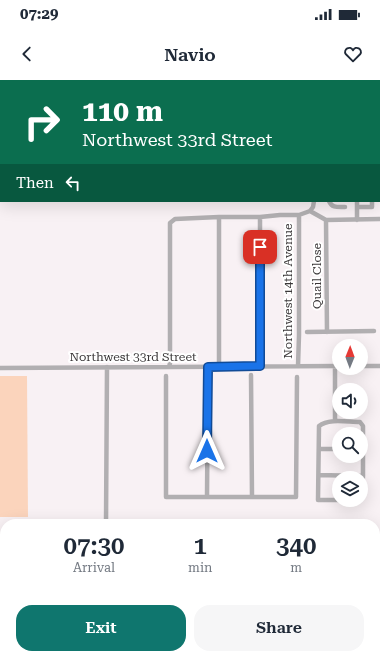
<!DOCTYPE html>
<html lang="en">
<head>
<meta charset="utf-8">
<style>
	:root { --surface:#fff; --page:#f6f6f7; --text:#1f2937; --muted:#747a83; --accent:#0f766e }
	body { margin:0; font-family:"Roboto Serif",serif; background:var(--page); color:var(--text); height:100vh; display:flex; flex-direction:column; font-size:15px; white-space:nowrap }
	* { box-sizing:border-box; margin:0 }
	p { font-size:13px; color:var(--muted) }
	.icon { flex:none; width:22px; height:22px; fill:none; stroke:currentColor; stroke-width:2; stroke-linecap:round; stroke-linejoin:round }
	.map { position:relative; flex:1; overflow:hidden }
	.side { position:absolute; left:0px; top:439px; width:380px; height:140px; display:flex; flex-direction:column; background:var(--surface); border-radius:16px 16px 0 0; box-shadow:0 4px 16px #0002 }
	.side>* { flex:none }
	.banner { position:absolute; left:0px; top:0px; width:380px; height:122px; box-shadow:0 4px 16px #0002; background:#0b6e4f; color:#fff; overflow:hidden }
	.needle { width:26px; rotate:1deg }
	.fabs { position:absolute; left:332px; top:259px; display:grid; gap:8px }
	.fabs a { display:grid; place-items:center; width:36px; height:36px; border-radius:50%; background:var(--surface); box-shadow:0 4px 16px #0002; font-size:20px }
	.pin { position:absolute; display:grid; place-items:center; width:34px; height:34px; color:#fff; margin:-17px; border-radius:8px; box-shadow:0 2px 6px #0006 }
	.me { position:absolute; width:44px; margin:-22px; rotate:0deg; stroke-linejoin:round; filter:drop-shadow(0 0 3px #0008) }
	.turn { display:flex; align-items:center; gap:14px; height:84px; padding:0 16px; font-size:18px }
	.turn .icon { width:52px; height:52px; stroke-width:2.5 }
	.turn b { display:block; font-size:28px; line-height:34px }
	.then { display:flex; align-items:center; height:38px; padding:0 16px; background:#0003; gap:8px; font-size:15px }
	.eta { display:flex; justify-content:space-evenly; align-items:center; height:68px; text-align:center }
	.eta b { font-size:24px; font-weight:600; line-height:28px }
	.primary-button { display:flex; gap:8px; margin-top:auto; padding:8px 16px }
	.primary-button a { flex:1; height:46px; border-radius:16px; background:var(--accent); color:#fff; font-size:16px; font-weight:600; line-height:46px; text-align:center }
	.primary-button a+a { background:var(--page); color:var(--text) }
	.status { display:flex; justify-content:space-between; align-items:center; height:28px; padding:0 20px; background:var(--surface); direction:ltr }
	.status svg { height:11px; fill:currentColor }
	header { display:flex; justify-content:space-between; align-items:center; height:52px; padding:0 16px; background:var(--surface); font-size:18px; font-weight:600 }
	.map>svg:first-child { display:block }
</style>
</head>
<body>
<div class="status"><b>07:29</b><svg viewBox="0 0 49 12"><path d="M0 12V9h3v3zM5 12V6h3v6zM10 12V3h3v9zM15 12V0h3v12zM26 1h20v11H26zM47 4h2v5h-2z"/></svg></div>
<header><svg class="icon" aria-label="back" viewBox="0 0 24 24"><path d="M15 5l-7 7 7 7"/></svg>Navio<svg class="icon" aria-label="heart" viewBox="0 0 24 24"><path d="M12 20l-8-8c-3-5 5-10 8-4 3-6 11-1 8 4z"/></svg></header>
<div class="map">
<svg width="380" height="579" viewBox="0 0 380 579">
	<rect width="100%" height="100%" fill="#f8f1f4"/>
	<path fill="#fbd4bc" d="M0,296H27L28,437H0Z"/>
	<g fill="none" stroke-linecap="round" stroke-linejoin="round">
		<path stroke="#b1afb1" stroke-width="4.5" d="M314,1V0
			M379,9H380
			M329,121C332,128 337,127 345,127
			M357,127H372V121
			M310,131L313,127L314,121
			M219,137V287
			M326,140L327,252
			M357,140V121
			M307,252L374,251
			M260,286V137
			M298,286L299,255V135
			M335,286V341
			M361,286H380
			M169,287L170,283V143L175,139L219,137H260L280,135H299L310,131L326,140L380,139
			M0,288L339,286
			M251,295L252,417
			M166,296V417H296L297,297
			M319,369H339
			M319,395L363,396
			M207,417L208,287
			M339,420H318L319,346C329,338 347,342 360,342L363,346V396L362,415L361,417
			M346,420H359
			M106,444L107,287
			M107,574V579
			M326,574V579"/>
	</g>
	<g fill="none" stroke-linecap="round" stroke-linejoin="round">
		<defs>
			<path id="route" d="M207,371L208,287L260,286V167"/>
		</defs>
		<use href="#route" stroke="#114b97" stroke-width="10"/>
		<use href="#route" stroke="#1a73e8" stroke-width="7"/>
	</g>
	<g text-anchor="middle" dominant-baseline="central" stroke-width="4" stroke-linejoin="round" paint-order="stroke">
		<g font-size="12" fill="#3a3738" stroke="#fff">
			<text transform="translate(317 196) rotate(-90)">Quail Close</text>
			<text transform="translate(288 211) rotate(-90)">Northwest 14th Avenue</text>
			<text x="133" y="277">Northwest 33rd Street</text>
		</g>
	</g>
</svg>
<div class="fabs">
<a><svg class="needle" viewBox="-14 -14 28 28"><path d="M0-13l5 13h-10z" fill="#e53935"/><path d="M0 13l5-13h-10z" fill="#747a83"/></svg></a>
<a><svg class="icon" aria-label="sound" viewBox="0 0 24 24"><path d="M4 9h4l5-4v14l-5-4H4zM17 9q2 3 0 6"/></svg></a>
<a><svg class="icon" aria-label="search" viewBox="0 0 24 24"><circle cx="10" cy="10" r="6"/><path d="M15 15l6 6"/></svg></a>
<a><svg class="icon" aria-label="layers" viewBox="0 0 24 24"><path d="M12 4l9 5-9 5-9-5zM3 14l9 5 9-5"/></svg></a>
</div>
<div class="pin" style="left:260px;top:167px;background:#d93025"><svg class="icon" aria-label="arrive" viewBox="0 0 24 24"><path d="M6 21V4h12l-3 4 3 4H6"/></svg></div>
<svg class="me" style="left:207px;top:371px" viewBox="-20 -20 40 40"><path d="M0-17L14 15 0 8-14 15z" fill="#1a73e8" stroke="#fff" stroke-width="4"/></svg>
<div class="banner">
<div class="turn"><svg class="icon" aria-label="right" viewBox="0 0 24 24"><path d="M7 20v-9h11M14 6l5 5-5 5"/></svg><div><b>110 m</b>Northwest 33rd Street</div></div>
<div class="then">Then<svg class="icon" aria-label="left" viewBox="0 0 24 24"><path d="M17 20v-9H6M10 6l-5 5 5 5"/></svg></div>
</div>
<section class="side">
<div class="eta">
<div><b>07:30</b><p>Arrival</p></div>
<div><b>1</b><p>min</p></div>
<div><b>340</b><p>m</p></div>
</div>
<div class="primary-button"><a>Exit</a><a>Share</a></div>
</section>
</div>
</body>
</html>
